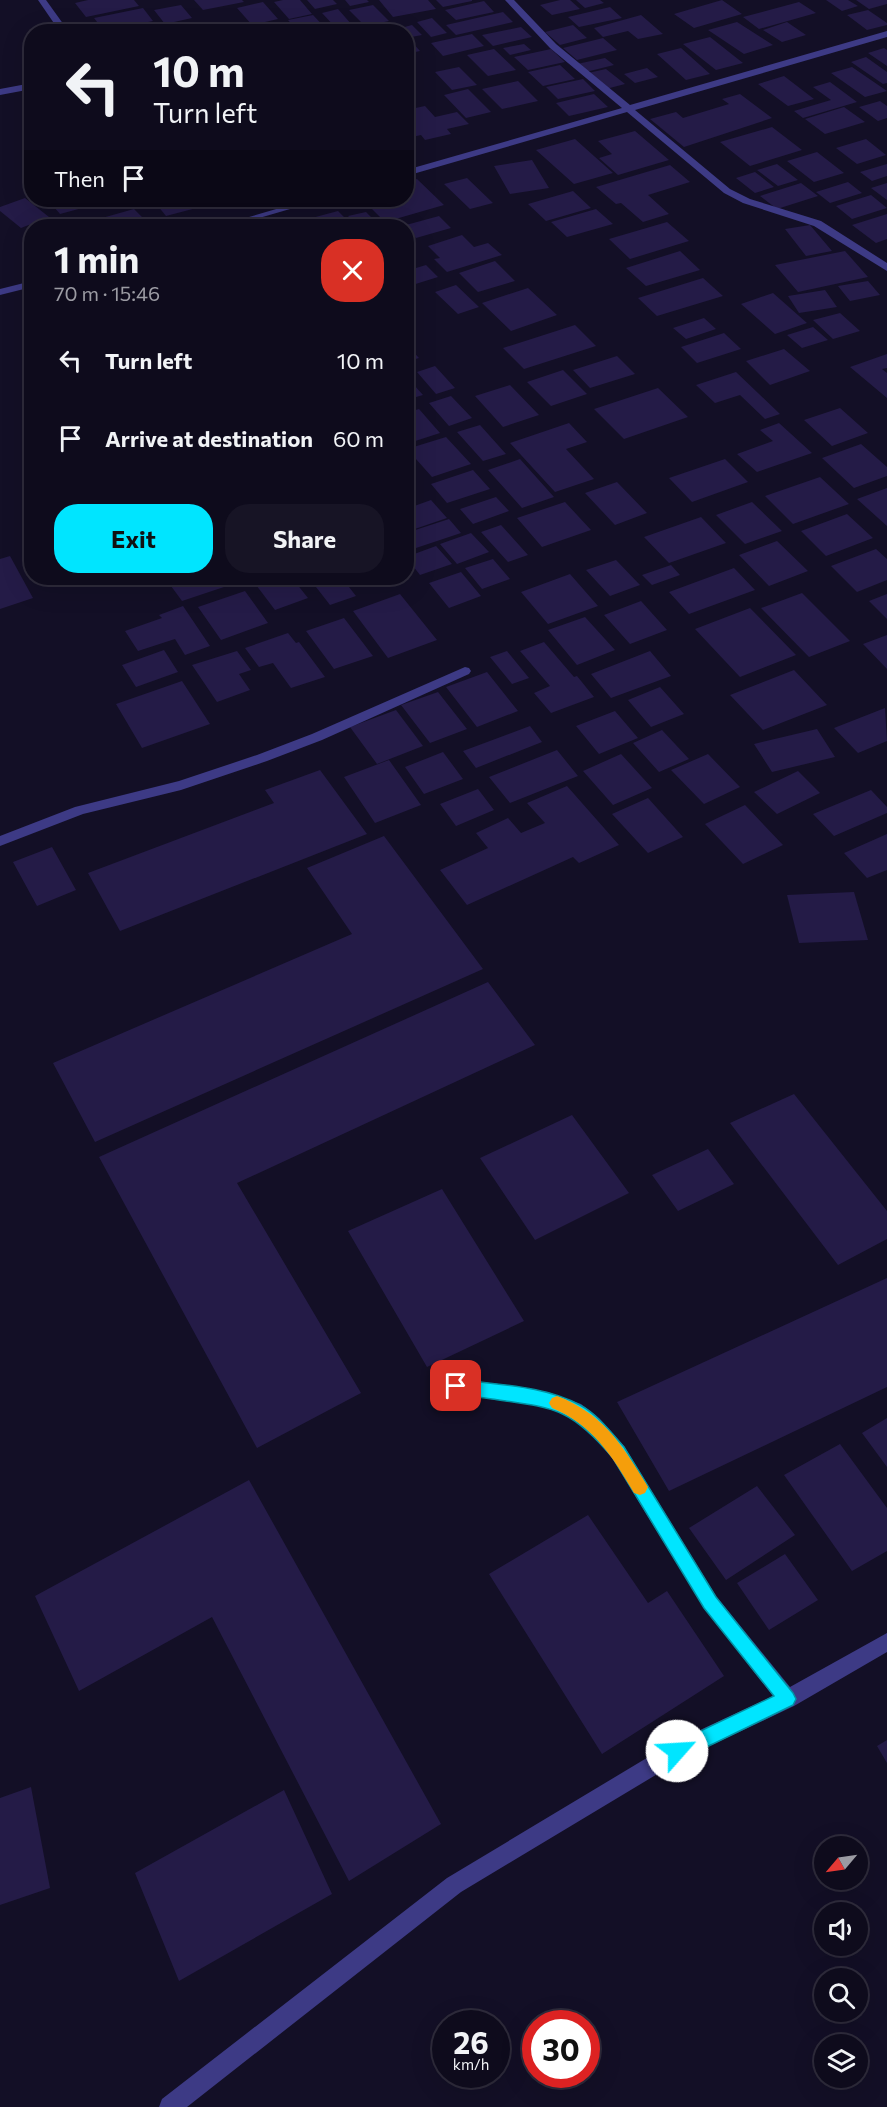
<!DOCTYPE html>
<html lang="en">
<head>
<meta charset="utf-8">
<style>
	:root { --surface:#0e0b1c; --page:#171425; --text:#f1f3f6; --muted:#9b9ba3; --line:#2e2b3b; --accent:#00e5ff }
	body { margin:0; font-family:Commissioner,sans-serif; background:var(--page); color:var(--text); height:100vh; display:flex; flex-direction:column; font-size:22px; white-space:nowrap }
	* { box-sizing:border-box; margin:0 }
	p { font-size:20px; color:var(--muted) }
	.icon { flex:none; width:33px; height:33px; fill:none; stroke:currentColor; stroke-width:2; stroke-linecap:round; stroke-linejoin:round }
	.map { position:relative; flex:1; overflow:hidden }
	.side { position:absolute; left:24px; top:219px; width:390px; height:366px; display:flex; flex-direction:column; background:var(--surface); border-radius:24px; box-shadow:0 6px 24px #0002,0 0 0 2px var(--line) }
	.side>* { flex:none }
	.hud { position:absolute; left:24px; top:24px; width:390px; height:183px; border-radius:24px; box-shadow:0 6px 24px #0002,0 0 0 2px var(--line); background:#0e0b1c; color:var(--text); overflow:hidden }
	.needle { width:39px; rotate:241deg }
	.fabs { position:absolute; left:814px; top:1836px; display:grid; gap:12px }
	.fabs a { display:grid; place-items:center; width:54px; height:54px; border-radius:50%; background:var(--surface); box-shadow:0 6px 24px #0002,0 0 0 2px var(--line); font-size:30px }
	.speed { position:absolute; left:432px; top:2010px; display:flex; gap:12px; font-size:30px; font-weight:700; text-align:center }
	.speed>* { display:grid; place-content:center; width:78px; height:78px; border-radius:50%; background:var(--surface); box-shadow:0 6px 24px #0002,0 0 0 2px var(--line); line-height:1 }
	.speed small { font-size:15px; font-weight:400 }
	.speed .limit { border:9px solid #d22; background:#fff; color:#111 }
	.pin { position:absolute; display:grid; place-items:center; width:51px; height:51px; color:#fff; margin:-26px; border-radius:12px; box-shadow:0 3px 9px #0006 }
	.me { position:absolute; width:66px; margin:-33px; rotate:64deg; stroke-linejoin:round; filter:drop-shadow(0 0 4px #0008) }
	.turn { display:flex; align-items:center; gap:21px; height:126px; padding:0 30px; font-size:27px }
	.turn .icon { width:78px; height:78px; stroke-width:2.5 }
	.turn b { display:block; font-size:42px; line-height:51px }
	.then { display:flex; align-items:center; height:57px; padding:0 30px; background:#0003; gap:12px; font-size:22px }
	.round { display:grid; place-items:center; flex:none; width:63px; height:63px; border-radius:24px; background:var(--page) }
	.summary { display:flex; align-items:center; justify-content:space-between; height:102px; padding:0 30px }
	h1 { font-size:36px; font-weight:700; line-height:45px }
	.primary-button { display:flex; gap:12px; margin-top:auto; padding:12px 30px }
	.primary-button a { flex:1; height:69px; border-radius:24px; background:var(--accent); color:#111; font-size:24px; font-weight:700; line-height:69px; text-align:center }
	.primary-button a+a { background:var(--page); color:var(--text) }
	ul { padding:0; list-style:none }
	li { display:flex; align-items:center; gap:18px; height:78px; padding:0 30px }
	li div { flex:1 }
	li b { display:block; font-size:22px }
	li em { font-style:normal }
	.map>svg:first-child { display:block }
</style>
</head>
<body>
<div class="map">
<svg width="887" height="2107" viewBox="0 0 887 2107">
	<rect width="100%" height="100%" fill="#130f26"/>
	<path fill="#241b47" d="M88,0H134L139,6L86,17L75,3Z
		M194,0H242L244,2L203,10Z
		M283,0H300L312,14L289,19L274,2Z
		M307,0H333L337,4L315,9Z
		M345,0H367L369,2L350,6Z
		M379,0H428L436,9L393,17Z
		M436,0H472V1L443,7Z
		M560,0H570L580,9L552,15L540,5Z
		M576,0H600L604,3L585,8Z
		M722,0L742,14L694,28L674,14Z
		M826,0H848L858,6L842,11Z
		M856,0H887V4L869,9Z
		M484,1L494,12L456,20L445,10Z
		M263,2L278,19L252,25L237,8Z
		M799,2L816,13L759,29L743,17Z
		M181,5L192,18L165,24L154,10Z
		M373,5L389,21L365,26L349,10Z
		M610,7L622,18L579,27L568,17Z
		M143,8L153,21L104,31L94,18Z
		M338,9L352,25L336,28L322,13Z
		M868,10L887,23V25L867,30L847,15Z
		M503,12L513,22L456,35L446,25Z
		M313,15L329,32H298L288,20Z
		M641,15L663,34L638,39L628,31L603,37L594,28Z
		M432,18L447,33L431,37L417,22Z
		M737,22L773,45L744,54L708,30Z
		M787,22L806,35L782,42L763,30Z
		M268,24L275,32H246L244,29Z
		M412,25L422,35L406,38V32H386Z
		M573,25L587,38L560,45L545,32Z
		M521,27L532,37L493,46L482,35Z
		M472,34L484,46L443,56L431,43Z
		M710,37L743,63L716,70L683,44Z
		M603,38L617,50L577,60L563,48Z
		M411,41L420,51L406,54V42Z
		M524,44L531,50L510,55L503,48Z
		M681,48L710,74L686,80L657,54Z
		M884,48L887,50V66L868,53Z
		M494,49L516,70L488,76L467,55Z
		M551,49L565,62L528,70L514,57Z
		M866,57L887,72V83L883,84L851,62Z
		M605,58L614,65L586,72L577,64Z
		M560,65L575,79L543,86L528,72Z
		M459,67L477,85L452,90L435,72Z
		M852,67L887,91L865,97L831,73Z
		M647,68L658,77L635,83L624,74Z
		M606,69L625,84L606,89L588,73Z
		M784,76L814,99L788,106L758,84Z
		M583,79L595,91L558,99L546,87Z
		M518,81L538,101L502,109L482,89Z
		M830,82L857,102L803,118L794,111L831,100L813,87Z
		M468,89L491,112L466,118L444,95Z
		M594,94L608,107L569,116L556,103Z
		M740,94L772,118L684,147L650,119L676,112L683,118L729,104L722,99Z
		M880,101L887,106V118L878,121L859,107Z
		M425,106L435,117L457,112L469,124L447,129L451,134L425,140L421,135L408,138L406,123H409L406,120V110Z
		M844,107L865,122L825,134L805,119Z
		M772,127L802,150L750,166L720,142Z
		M635,131L669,160L618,175L599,158L612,154L598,141Z
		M575,139L613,173L574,184L536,150Z
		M866,139L886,155L857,164L836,148Z
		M817,152L844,173L814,182L787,161Z
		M532,160L549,188L510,194L494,166Z
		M777,164L798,180L778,186L757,170Z
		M887,164V176L872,181L860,172Z
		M670,165L690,182L648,195L669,214L643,222L621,203L616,204L596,187Z
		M755,172L774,187L755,193L736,178Z
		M467,178L493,203L470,209L444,184Z
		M417,179L444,205L385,222L372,209L391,203L388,200H406V182Z
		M848,182L862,193L830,203L816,192Z
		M801,183L818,196L777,209L760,196Z
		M887,183V200L871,188Z
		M573,191L591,208L546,221L528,204Z
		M871,195L887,208L852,219L836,206Z
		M25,198L49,217L21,228L0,211V207Z
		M48,200H112L60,214Z
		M153,200H222L223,201L166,216Z
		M134,209L144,219L119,226H110L102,218Z
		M596,209L613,224L567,237L551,222Z
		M338,211L353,226H315L308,219Z
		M366,212L376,222L357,226L348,216Z
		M887,214V239L876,243L852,225Z
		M439,216L451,228L416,238L406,229V225Z
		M99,220L104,226H76Z
		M667,222L689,241L630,259L609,239Z
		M810,225L832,251L806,256L785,229Z
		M462,235L474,247L488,243L502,255L447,272L434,259L440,258L428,246Z
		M680,251L700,270L646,286L626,268Z
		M845,251L868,277L798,292L775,265Z
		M495,261L515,281L478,292L459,273Z
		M426,265L438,277L406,287V271Z
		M703,278L723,296L657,316L638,298Z
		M868,281L880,295L850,301L838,286Z
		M456,285L479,307L458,314L435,292Z
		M528,288L557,315L511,331L482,303Z
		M825,290L837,307L799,313L788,296Z
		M773,293L807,323L775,334L741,304Z
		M840,313L860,331L833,339L813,320Z
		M704,318L716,329L686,339L673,328Z
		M575,325L596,346L524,369L503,348Z
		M813,327L828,340L802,348L787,335Z
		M724,333L741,349L697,363L681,347Z
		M406,344L419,358L406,362Z
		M784,349L810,371L770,385L746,361Z
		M887,354V368L882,369L887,373V398L850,367Z
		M617,356L635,374L590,388L573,370Z
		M435,366L455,388L436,394L417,372Z
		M563,370L587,394L551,406L527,382Z
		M736,372L780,414L765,419L740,395L715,403L696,385Z
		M406,376L423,395L406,400Z
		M510,385L539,415L503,427L475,396Z
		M658,388L688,417L624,439L594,409Z
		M451,396L472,418L449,426L429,403Z
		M840,408L868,433L832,446L804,420Z
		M419,409L440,433L406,444V413Z
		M569,423L587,442L566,449L594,479L555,492L510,443Z
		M779,423L812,453L757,472L737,454L773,441L760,430Z
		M480,425L506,454L483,461L457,432Z
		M446,437L471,464L432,477L407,449Z
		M861,444L887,467V476L854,488L822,458Z
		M520,459L554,497L522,508L488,470Z
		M725,459L748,482L692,502L669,478Z
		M473,470L490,489L447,503L431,484Z
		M820,477L849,504L793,524L765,496Z
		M617,482L647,513L615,525L585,493Z
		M887,488V526L857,499Z
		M496,497L509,511L473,524L460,509Z
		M431,500L447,518L406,532V509Z
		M565,502L591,530L542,547L517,518Z
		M752,502L782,531L745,544L716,515Z
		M847,514L873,538L826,556L801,531Z
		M701,517L726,543L669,563L644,537Z
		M449,519L461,533L410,550L406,546V533Z
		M501,525L528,555L508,562L481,532Z
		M471,533L489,552L457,564L440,544Z
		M777,541L808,571L769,586L739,555Z
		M436,546L452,564L420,575L406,557Z
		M876,549L887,559V580L857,592L831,566Z
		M10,556L33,598L0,609V559Z
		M493,559L510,579L482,589L465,568Z
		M616,560L640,585L610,596L586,570Z
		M671,565L680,575L652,585L642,575Z
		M734,568L755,590L689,614L669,592Z
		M461,572L481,596L449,608L429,583Z
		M570,574L598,606L548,624L521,592Z
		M195,578H225L230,585L182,601L171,586Z
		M264,578H292L308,598L275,610L253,581Z
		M309,578H342L356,596L330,605Z
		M245,591L268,623L221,640L198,607Z
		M802,593L850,641L809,657L761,608Z
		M400,594L437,640L388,658L353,611Z
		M887,594V619L869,601Z
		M641,601L667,630L630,644L604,615Z
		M183,606L210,646L185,655L175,639L138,651L125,631L162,618L159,615Z
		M750,608L796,655L740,677L695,629Z
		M585,617L615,650L577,665L548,630Z
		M344,618L373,656L334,669L306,631Z
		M288,633L296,643L299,642L325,677L291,688L273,663L259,667L245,648Z
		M887,635V669L863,644Z
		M544,642L574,677L577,676L594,697L551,713L534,693L550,686L520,651Z
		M164,650L178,672L136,687L122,665Z
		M237,651L251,670L239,674L250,690L217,702L192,665Z
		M507,651L529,678L512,684L490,657Z
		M650,651L671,676L611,698L591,674Z
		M794,670L827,705L763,730L730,695Z
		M487,672L518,711L477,727L446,687Z
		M182,681L210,724L142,748L116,704Z
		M660,687L684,714L651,727L628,700Z
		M438,692L467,729L430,743L401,705Z
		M885,708L887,741L858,753L834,728Z
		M396,710L423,746L377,764L350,727Z
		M615,711L638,738L599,754L576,726Z
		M530,726L542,742L476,768L463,751Z
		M817,729L835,757L772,772L754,744Z
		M662,730L689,759L659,772L633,743Z
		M557,750L578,776L510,803L489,777Z
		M443,752L463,779L424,794L405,767Z
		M621,754L652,788L613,805L583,771Z
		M708,754L740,787L704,804L671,770Z
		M389,760L421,805L375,823L344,777Z
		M320,770L367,834L120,931L88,873L274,803L265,790Z
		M798,771L820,793L777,814L754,792Z
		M567,786L619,845L579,863L573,857L467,905L440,870L488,848L476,833L508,818L521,833L545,823L527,803Z
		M478,789L494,810L456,826L440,804Z
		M871,790L887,807V813L834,836L813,814Z
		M648,798L683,837L648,853L612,814Z
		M745,805L783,845L743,864L705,824Z
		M887,834V870L867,878L844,853Z
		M384,836L483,969L95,1142L53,1063L352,934L307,868Z
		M52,847L76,890L37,906L13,862Z
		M854,892L868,940L799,943L787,895Z
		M488,982L535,1045L237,1183L361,1393L257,1448L99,1157Z
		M794,1094L887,1211V1239L838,1265L730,1123Z
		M572,1115L629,1193L535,1240L480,1158Z
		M708,1149L734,1184L678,1211L652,1175Z
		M442,1189L524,1321L427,1367L348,1231Z
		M887,1278V1387L669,1491L617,1402Z
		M887,1418V1467L862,1433Z
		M840,1444L887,1508V1551L852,1571L784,1475Z
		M249,1480L441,1824L349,1881L212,1617L79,1691L35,1596Z
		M757,1486L795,1535L726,1580L689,1528Z
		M588,1515L648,1603L667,1591L724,1676L602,1754L489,1574Z
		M785,1554L818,1600L769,1630L737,1583Z
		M887,1740V1763L877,1746Z
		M31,1787L50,1888L0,1905V1798Z
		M284,1790L332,1894L179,1981L135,1873Z"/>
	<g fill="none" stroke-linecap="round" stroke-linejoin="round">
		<path fill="#3d3a85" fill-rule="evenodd" d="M38,0H46L69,32H60Z
			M505,0H514L556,44L630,105L887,31V37L635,110L730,189L750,199L821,221L887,263V271L814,226L743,203L724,193L627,112L406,176V170L622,108L550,48Z
			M32,83V89L0,95V89Z
			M307,200H321L232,226H218Z
			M32,281V287L0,295V289Z
			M465,667L469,668L471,671L469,674L322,740L267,761L181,790L83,814L0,846V836L75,807L179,781L257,755L312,734Z
			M456,1378L548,1392L581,1404L599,1418L624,1446L716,1596L790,1687L887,1633V1652L794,1706L684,1758L461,1892L187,2107H159L162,2099L447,1878L670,1744L773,1696L704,1608L612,1458L587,1429L569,1416L548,1407L450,1392L447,1386L450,1380Z"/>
	</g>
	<path fill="#00e5ff" stroke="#0095a6" stroke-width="1.5" d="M456,1379C496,1385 543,1385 580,1405C597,1414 611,1432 624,1447L716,1597L793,1693L796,1699L793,1705L684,1758L677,1760L671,1758L669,1751L671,1745L774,1696L704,1608L613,1458C570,1407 554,1408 492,1399C478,1397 463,1396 450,1391L448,1386L450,1381Z"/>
	<path fill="#f59e0b" d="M557,1396C602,1413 621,1443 645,1482L648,1487L645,1493L640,1495L634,1493C613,1457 592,1424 552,1408L549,1403L552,1398Z"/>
</svg>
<div class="fabs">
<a><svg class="needle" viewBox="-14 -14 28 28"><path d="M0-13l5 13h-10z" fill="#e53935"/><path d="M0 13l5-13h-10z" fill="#9b9ba3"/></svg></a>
<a><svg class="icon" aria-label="sound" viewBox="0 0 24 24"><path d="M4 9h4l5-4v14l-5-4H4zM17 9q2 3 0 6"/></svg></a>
<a><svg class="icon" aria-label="search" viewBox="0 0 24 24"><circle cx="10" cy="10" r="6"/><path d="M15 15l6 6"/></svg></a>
<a><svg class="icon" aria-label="layers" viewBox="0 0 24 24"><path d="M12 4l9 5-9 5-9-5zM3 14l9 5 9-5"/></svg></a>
</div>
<div class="speed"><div>26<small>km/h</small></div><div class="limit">30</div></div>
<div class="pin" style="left:456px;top:1386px;background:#d93025"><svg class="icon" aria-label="arrive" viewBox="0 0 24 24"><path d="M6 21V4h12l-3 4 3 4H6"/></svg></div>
<svg class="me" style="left:677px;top:1751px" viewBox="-20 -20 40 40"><circle r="19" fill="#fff"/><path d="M0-13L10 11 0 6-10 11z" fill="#00e5ff"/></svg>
<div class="hud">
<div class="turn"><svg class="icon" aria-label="left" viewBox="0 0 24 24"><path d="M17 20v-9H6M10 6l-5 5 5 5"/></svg><div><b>10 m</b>Turn left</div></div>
<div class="then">Then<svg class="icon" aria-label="arrive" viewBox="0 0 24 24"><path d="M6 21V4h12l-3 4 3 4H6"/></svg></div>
</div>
<section class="side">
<div class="summary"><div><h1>1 min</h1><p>70 m · 15:46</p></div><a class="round" style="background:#d93025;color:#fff"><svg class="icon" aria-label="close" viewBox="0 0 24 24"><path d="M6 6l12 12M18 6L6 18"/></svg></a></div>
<ul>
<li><svg class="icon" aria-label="left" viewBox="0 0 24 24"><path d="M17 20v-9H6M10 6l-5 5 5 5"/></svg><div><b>Turn left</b></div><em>10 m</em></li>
<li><svg class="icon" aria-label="arrive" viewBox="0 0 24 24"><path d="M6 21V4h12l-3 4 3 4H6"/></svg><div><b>Arrive at destination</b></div><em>60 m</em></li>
</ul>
<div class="primary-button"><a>Exit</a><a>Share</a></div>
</section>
</div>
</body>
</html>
